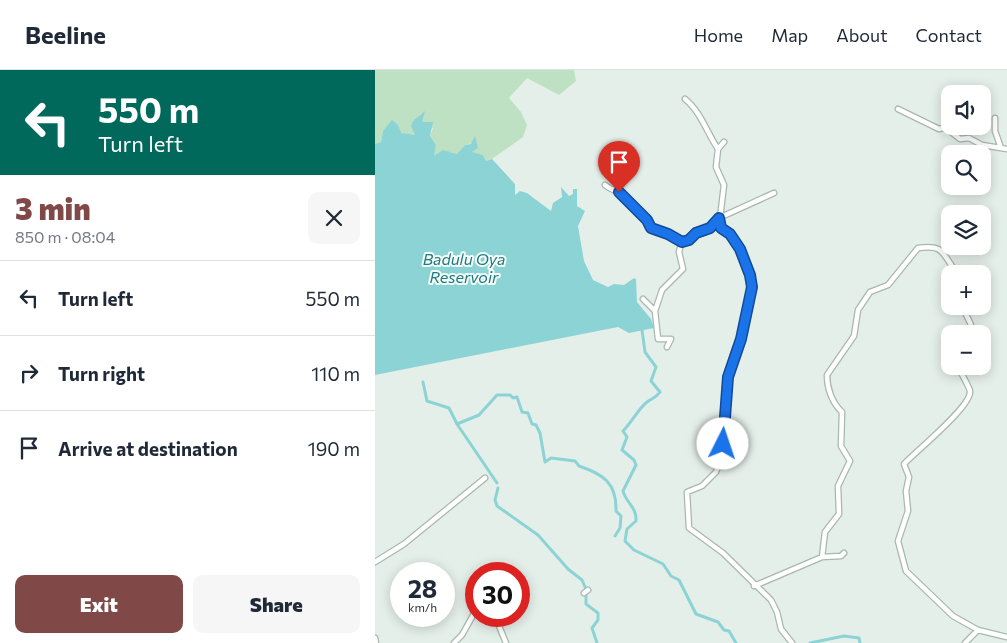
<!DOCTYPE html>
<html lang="en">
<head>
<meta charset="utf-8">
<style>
	:root { --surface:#fff; --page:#f6f6f7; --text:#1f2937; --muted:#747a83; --line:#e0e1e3; --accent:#804847 }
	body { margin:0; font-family:Commissioner,sans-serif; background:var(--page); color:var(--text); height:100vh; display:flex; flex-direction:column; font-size:19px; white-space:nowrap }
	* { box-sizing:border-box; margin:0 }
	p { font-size:16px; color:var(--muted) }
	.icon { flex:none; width:28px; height:28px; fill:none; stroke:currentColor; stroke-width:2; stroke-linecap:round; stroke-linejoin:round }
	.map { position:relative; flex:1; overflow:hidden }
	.drawer { display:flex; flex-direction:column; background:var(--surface); width:375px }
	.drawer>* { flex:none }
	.hud { background:#00695c; color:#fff; overflow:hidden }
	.controls { position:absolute; left:566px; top:15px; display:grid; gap:10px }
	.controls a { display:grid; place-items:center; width:50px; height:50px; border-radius:10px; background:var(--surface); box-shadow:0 2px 12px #0003; font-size:25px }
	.speed { position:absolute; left:15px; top:492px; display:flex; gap:10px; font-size:25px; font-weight:700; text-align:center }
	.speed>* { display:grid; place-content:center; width:65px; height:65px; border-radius:50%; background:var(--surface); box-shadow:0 2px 12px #0003; line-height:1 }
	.speed small { font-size:12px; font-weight:400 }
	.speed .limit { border:8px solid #d22; background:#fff; color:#111 }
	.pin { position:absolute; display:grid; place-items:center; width:42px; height:42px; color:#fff; margin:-51px -21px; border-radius:50% 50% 50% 0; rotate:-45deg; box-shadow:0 0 5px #0007 }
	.pin .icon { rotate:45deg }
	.me { position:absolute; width:55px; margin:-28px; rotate:4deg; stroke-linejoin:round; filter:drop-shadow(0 0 4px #0008) }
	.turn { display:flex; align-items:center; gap:18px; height:105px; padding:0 15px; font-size:22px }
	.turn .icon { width:65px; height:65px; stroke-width:2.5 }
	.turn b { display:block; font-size:35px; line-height:42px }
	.round { display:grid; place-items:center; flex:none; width:52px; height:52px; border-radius:10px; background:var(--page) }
	.overview { display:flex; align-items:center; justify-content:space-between; height:85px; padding:0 15px }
	h1 { font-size:30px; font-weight:800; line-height:38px; color:var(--accent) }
	.button { display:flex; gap:10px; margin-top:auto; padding:10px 15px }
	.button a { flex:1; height:58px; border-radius:10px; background:var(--accent); color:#fff; font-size:20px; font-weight:800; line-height:58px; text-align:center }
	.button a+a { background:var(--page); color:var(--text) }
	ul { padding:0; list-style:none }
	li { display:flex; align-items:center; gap:15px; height:75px; padding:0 15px; border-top:1px solid var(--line) }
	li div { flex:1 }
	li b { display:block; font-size:19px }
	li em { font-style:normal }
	header { display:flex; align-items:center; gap:30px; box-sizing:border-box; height:70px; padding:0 25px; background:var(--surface); border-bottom:1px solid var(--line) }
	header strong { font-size:24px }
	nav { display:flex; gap:28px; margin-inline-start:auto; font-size:18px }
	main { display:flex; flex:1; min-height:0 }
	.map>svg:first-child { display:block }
</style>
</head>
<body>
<header>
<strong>Beeline</strong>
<nav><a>Home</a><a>Map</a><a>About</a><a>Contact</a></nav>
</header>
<main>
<section class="drawer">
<div class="hud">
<div class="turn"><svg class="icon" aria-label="left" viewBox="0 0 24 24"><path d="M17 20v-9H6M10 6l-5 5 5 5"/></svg><div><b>550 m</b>Turn left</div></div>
</div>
<div class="overview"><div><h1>3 min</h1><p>850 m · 08:04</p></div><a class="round"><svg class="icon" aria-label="close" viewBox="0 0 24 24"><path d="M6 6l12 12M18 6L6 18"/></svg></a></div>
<ul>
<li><svg class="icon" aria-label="left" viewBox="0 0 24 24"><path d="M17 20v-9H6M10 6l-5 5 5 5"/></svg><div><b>Turn left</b></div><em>550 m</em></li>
<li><svg class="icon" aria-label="right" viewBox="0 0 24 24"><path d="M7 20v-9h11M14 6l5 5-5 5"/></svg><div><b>Turn right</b></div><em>110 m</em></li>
<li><svg class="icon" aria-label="arrive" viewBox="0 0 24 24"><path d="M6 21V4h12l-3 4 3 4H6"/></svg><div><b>Arrive at destination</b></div><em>190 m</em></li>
</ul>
<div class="button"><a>Exit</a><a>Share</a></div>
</section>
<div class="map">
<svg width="632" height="573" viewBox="0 0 632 573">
	<rect width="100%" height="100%" fill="#e5efe9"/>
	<path fill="#bee0c3" d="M0,0H199L201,11L184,25L152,8L134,28L146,42L152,55L148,67L117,89L111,91L108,85L96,82L103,78L97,73L90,75L82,84L75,82L58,86L61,75L55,66L58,58L47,52L46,43L40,65L29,63L27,65L23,55L15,54L8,61L6,72L0,74Z"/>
	<path fill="#8cd3d5" d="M50,41L47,52H58L55,66L61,75L59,86L68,80L82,84L90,75L96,74L100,66L103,78L97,82L108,85L111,91L117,89L140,114V125L145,121L152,123L176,141L178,133L187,127L186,117L194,126L198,124V119H202V136L210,141L203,156L209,191L218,210L233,217L239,214L249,215L259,208L261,209L262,232L276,249L279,258L254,263L243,257L0,305V74L6,72L8,61L17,50L23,55L27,64L29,63L40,65L36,56L38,51Z"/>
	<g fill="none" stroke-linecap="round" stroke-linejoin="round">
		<path stroke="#8cd3d5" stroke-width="3" d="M267,260L270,282L281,297L276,311L285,322C281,328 277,328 272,332C264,338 256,353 248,361L252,367L247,380L259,390L261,395L248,421C251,433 262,437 261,451L252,459L250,471L259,480L288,494L296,506L304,510L321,544L343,552L349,560L354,561L361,573
			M48,312L52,331L74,338L82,354L122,413
			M82,354L104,345L122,325H135L138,328L142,327L147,342L153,343L157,354L161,355L165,363L170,392L176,388L200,391L204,396C228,404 242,413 241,441L246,446L245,458L240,466
			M123,418L120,430L122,436L163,465L193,499L207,510L211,519V534L223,543V550L217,558L222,573
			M435,573L469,566L484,568L485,573"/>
		<defs>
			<path id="minor" d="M310,29C326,42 332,63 343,79L349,72
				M523,39L564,59L573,57
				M620,48V61L626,78
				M571,53L576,62L585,69L594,68L607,75L632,79
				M343,79L341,97L349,115L344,156L355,164L365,179L375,205L377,217L366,269L353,307L348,383L341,402L327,416L312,422L314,458L348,483L396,530L402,542L406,559L417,573
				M230,115C236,120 242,121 248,124C254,128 274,152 275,158L293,164L307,172
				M268,229L280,241L283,269H296L292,277
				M589,236C589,246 597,251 597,261L593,264
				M280,241L287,220L308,199L304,182L306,174L315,170L321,163L335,158L344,148L399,123
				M583,296C586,304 593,314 595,321C597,336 540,382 529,394L534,407L531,421L533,441L523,471L531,501L578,546L603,560L590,573
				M447,487L466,486L469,483
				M0,492L29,474L110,408
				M379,516L447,487L450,462L464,444L463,416L475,391L466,376L467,342C457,333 452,318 452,305L479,266L483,240L495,222L513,215L543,178C571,174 566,184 583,204
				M209,523L213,520
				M120,546L131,573
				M603,560L632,567
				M0,568L1,573
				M79,573L87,565L101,540"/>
		</defs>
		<use href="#minor" stroke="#a7b8b0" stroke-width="7"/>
		<use href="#minor" stroke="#fff" stroke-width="4.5"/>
	</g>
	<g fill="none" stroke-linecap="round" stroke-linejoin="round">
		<defs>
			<path id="route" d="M244,122L272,150L276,158L293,164L307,172L314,170L321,163L335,158L344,148L346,158L355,164L365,179L375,205L377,217L366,269L353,307L348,374"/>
		</defs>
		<use href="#route" stroke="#114b97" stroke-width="12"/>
		<use href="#route" stroke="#1a73e8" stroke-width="9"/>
	</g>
	<g text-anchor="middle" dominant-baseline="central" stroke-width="4" stroke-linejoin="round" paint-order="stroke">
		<g font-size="16" font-style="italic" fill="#197c81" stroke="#f6fbf8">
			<text x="89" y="188">Badulu Oya<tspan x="89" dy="18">Reservoir</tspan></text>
		</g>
	</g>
</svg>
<div class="controls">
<a><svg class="icon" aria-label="sound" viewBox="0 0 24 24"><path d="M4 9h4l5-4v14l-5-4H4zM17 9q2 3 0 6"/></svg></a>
<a><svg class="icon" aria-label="search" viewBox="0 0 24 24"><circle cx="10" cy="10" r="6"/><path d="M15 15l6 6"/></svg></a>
<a><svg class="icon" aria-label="layers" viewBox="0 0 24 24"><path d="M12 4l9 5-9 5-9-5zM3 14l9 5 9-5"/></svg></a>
<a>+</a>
<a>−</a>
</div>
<div class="speed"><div>28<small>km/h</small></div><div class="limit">30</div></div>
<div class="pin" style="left:244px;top:122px;background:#d93025"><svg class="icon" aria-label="arrive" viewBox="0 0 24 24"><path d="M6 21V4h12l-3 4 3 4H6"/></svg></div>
<svg class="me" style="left:348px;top:374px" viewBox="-20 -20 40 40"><circle r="19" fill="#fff"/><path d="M0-13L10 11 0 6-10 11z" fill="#1a73e8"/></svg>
</div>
</main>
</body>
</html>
